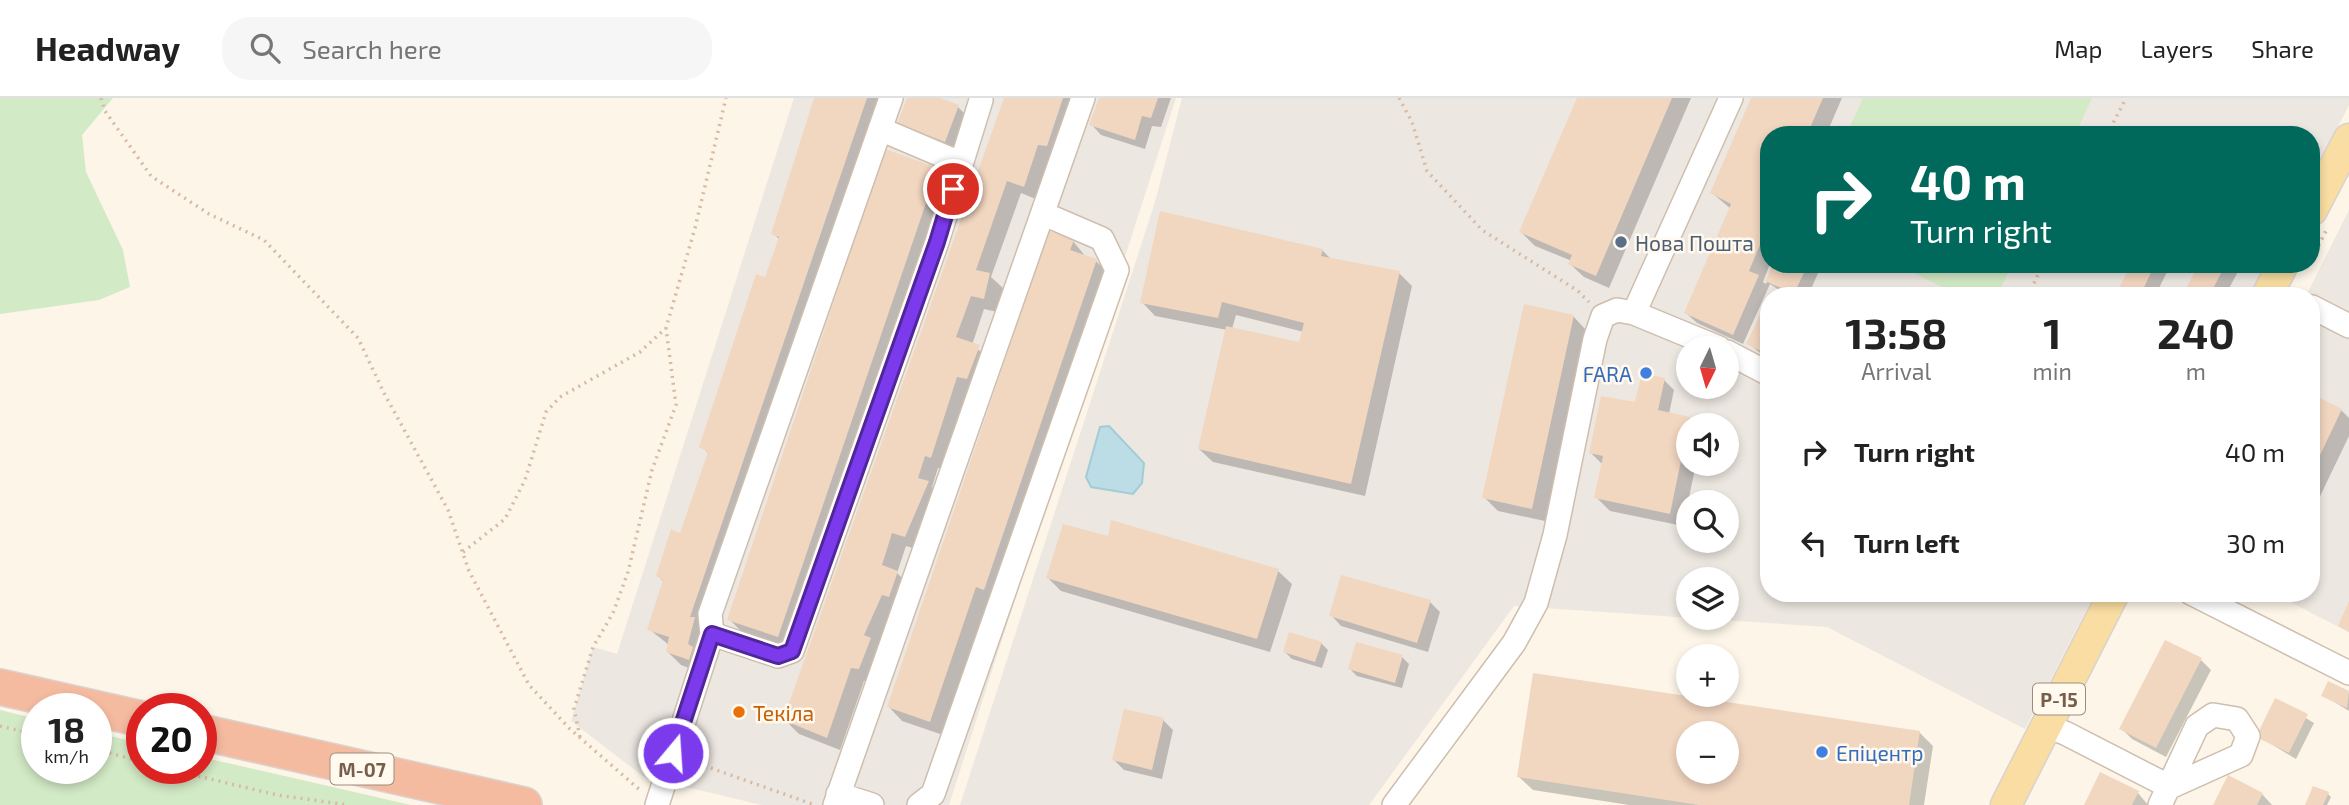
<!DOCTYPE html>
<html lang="en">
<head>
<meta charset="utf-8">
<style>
	:root { --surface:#fff; --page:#f6f6f6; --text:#222; --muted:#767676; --line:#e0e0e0 }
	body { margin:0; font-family:"Exo 2",sans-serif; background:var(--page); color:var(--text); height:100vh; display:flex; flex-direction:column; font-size:26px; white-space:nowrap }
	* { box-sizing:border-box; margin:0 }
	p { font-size:23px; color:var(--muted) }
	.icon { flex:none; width:38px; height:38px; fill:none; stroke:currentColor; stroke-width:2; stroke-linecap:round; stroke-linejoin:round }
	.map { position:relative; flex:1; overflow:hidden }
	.sheet { position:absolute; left:1760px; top:189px; width:560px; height:315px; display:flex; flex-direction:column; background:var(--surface); border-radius:28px; box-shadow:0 4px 10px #0003 }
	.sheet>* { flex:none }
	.banner { position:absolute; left:1760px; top:28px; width:560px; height:147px; border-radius:28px; box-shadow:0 4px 10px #0003; background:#00695c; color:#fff; overflow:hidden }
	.needle { width:46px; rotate:185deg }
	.controls { position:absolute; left:1676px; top:238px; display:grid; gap:14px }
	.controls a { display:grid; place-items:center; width:63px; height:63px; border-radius:50%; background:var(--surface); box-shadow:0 4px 10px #0003; font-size:35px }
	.speed { position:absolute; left:21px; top:595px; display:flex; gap:14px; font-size:35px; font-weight:700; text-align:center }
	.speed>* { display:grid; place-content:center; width:91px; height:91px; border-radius:50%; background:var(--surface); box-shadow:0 4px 10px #0003; line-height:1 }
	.speed small { font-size:18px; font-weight:400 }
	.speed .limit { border:10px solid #d22; background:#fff; color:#111 }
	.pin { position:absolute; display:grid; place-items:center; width:60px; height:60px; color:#fff; margin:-30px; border:4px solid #fff; border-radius:50%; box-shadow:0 2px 7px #0007 }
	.me { position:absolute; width:77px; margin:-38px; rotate:18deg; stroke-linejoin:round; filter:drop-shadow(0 0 5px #0008) }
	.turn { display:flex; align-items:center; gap:24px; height:147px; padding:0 35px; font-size:32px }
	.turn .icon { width:91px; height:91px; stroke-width:2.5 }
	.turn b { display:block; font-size:49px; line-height:60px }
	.eta { display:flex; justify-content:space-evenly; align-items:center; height:119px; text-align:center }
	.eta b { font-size:42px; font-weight:700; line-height:49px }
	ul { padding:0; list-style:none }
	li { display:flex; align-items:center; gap:21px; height:91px; padding:0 35px }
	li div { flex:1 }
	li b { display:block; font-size:26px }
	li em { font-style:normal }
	header { display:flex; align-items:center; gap:42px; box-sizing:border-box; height:98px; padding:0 35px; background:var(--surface); border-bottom:2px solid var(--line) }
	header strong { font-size:33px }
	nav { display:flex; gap:38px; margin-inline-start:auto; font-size:24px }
	.search { width:490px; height:63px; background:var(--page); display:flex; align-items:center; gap:18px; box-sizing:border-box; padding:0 24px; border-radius:28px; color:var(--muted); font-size:26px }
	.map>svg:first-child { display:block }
</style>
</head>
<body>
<header>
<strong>Headway</strong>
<div class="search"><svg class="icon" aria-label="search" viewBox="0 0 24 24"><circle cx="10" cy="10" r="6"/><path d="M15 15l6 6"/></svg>Search here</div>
<nav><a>Map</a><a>Layers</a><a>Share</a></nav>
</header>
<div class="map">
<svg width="2349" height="707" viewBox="0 0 2349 707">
	<rect width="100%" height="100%" fill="#fcf5e8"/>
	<path fill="#ede7e1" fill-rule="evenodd" d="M794,0H1176L949,707H762L644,679L571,623L593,549L617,556Z
		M1182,0H2349V7L2312,79V37H1769V166H2266L2250,198H1769V495H2095L2025,631L1827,529L1514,508L1369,707H960L1155,104ZM1689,250H1727V289H1689ZM1689,327H1727V366H1689ZM1689,404H1727V443H1689ZM1689,481H1727V520H1689Z
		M2349,112V534L2272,495H2312V198H2306Z"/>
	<path fill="#d3eac6" d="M0,0H113L82,37L86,74L123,152L130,189L99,202L0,216Z
		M1863,0H2092L2075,37H1846Z
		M1896,166H2012L1997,198H1960Z
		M0,612L37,621V670H96V635L142,645V670H201V659L411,707H0Z"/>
	<path fill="#bcdde6" stroke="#a3ccd7" stroke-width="2" d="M1109,328L1144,365L1142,385L1133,396L1091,389L1086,379L1100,329Z"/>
	<path fill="#0003" fill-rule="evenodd" d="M816,0H885L702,575L681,567L668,554L669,547L649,531L664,484L658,478L681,437L709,356L701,348L780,142L773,135Z
		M909,0H935L958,9L968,19L955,54L909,36L899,26Z
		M1006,0H1081L1038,102L1021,95L991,179L1003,190L997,214L984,211L972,247L992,262L944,372L938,370L932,389L942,398L919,452L906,448L897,475L910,488L896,509L878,550L883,556L873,583H864L840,652L799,636L785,622Z
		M1101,0H1171L1161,29L1152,28L1145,51L1101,37L1091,26Z
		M1579,0H1691L1609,190L1584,179L1570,166L1572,163L1535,148L1521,134Z
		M1753,0H1842L1826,37H1769L1770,166L1763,184L1766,186L1775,166H1822L1808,198H1788L1770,186L1743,246L1697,225L1686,215L1731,111L1712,95Z
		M937,71L951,85L792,551L743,535L729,521Z
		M1073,143L1086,159L1096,163L1110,177L998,505L989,502L943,637L902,623L889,609Z
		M1322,152L1332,162L1399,175L1412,188L1365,398L1213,364L1199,351L1227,232L1155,218L1142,204ZM1236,217L1304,234L1300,246L1232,231Z
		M2133,166H2171L2155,198H2117Z
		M2201,166H2242L2225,198H2190L2186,193Z
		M1767,205L1769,206V262L1748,245Z
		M1573,218L1586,232L1545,423L1498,413L1484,399Z
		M1664,282L1674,292L1669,316L1689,320L1696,327H1689V366H1696L1683,428L1610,413L1596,399L1603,367L1591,355L1634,306Z
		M2312,298L2341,312L2349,320V338L2312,415Z
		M1109,440L1278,473L1292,486L1270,554L1061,493L1048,480Z
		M1430,504L1440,514L1428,554L1341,528L1331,517Z
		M1321,545L1328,552L1322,570L1292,561L1285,554Z
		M1402,559L1409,566L1402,590L1357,578L1350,571Z
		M2201,562L2211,572L2166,659L2132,641L2121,630Z
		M1534,577L1919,634L1933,648L1924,707H1629L1533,692L1519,679ZM1689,635H1727V674H1689Z
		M2328,586L2349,595V613L2323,597Z
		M2276,602L2314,625L2296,661L2258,638Z
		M1163,622L1173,632L1162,681L1124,672L1114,662Z
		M2101,676L2138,695L2148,707H2086Z
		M2262,696L2272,707H2215Z
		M2328,696L2331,699L2327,707H2307Z"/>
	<path fill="#f1d6c0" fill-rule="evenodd" d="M814,0H867L690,519H695L688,546L693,549L689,562L666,554L669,539L647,532L663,482L656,478L671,431L680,435L708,354L699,349L756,176L765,179L779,139L771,136Z
		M907,0H940L959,7L945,44L897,26Z
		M1004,0H1063L1047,48L1038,47L1024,89L1007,83L976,172L990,175L984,201L971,198L956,239L980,247L967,281L957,279L931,360L925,358L918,380L929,383L905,439L892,435L882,467L898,473L889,499L882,497L864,537L871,540L859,571L851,570L827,640L783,622Z
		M1099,0H1158L1151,20L1142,18L1135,42L1089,27Z
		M1577,0H1672L1596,178L1568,166L1572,157L1519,134Z
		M1751,0H1823L1807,37H1769V125L1749,173L1759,177L1733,237L1684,215L1731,106L1710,95Z
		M885,51L938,70L778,539L727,522Z
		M1160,113L1323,151L1321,158L1400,173L1351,386L1198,351L1226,228L1299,244L1304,225L1222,204L1218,220L1140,205Z
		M1049,133L1074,142L1070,152L1097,161L984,492L976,489L930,624L887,609Z
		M1773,166H1808L1794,196L1765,183Z
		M2131,166H2155L2140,198H2115Z
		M2199,166H2226L2209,198H2192L2184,194Z
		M1767,203L1769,204V257L1746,246Z
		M1524,206L1574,217L1532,411L1482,400Z
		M1642,275L1665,280L1658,312L1690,319L1670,416L1594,400L1603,358L1589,355L1601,298L1635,304Z
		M2312,296L2342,311L2312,374Z
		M1111,422L1279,471L1257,541L1046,480L1063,426L1108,438Z
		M1341,477L1431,502L1417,545L1329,518Z
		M2349,503V534L2338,528Z
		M1289,534L1322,544L1315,564L1283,554Z
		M2165,542L2202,560L2156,650L2119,631Z
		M1356,544L1403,557L1395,585L1348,571Z
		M1533,575L1920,633L1909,707H1699L1517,679ZM1689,635H1727V674H1689Z
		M2328,583L2349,593L2347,610L2321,598Z
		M2275,600L2308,616L2289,655L2256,639Z
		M1124,611L1164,620L1152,672L1112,662Z
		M2100,674L2139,693L2132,707H2084Z
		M2228,677L2263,695L2257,707H2213Z
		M2313,688L2329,694L2323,707H2305Z"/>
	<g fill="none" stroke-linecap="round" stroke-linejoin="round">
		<defs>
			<path id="minor" d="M880,31L960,65
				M2312,209L2349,228
				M1634,215L1731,0
				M1727,254L1769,276
				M2191,495L2349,575
				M712,536L778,558L792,553L937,144L981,2
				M2045,628L2065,635L2170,689
				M838,696L872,707
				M657,707L712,536L710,516L891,0
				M835,707L1083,0
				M919,707L933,696L1117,172L1102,141L1044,116
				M1394,707L1514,545L1536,505L1555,437L1595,241L1603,218L1617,212L1634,215L1719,250
				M2160,707L2197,628L2213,617L2237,621L2248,638L2241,657L2170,689"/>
			<path id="major" d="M2312,112L2349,41
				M2267,198L2283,166
				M2006,707L2114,495"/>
			<path id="highway" d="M0,589L142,621
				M201,634L524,707"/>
		</defs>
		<use href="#minor" stroke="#cebeae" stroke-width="26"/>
		<use href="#major" stroke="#d9d2cd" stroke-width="33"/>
		<use href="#highway" stroke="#d9d2cd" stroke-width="38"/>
		<path stroke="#d6baa3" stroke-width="3.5" stroke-dasharray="2 5" stroke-linecap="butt" d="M101,0L105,13L151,78L209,116L264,142L358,240L384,295L448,412L469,473L529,587L570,631L641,693
			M1399,0L1412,24L1427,73L1482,132L1578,193L1589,204
			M2107,37L2126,0
			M2312,160L2327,131
			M2028,198L2043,166
			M463,454L505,421L525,382L546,314L560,299L640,254L666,230L695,130L726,0
			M0,628L37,637
			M580,639L574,611L593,549L613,515L628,474L652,372L676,307L666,230
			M96,651L142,664
			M691,663L815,707
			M164,670L277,697L348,707"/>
		<use href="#minor" stroke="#fff" stroke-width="23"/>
		<use href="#major" stroke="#f9dda2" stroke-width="30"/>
		<use href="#highway" stroke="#f5bba0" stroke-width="35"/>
	</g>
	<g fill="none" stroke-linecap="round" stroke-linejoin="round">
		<defs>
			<path id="route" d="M673,655L712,536L778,558L792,553L937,144L953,91"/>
		</defs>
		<use href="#route" stroke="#51269a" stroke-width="18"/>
		<use href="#route" stroke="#7c3aed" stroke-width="12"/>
	</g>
	<circle fill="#5c6f8a" stroke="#fff9ee" stroke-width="2.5" cx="1621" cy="144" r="7"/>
	<g fill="#3f7fe0" stroke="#fff9ee" stroke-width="2.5">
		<circle cx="1646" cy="275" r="7"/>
		<circle cx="1822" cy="654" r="7"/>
	</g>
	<circle fill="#e8710a" stroke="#fff9ee" stroke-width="2.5" cx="739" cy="614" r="7"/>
	<g text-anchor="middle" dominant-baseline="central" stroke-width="5" stroke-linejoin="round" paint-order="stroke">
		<g fill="#fff9ee" stroke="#9f8c7d" stroke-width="2">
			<rect x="2033" y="585.5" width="52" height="31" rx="5"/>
			<rect x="330.5" y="655.5" width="63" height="31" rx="5"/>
		</g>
		<g font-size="19" font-weight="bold" fill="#765d4c">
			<text x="2059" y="601">Р-15</text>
			<text x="362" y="671">М-07</text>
		</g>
		<g font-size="21" fill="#4e5e75" stroke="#fff9ee" text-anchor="start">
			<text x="1635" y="144">Нова Пошта</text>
		</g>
		<g font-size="21" fill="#366cbe" stroke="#fff9ee" text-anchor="end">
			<text x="1632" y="275">FARA</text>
			<text x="1836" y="654" text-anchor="start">Епіцентр</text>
		</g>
		<g font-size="21" fill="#c56008" stroke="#fff9ee" text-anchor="start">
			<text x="753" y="614">Текіла</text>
		</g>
	</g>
</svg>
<div class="controls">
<a><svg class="needle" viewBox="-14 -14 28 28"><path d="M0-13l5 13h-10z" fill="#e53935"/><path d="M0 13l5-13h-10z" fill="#767676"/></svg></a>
<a><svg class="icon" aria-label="sound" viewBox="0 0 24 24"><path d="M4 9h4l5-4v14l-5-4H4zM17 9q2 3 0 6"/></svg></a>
<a><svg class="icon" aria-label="search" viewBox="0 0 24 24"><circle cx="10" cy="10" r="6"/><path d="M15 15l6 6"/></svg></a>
<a><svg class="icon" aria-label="layers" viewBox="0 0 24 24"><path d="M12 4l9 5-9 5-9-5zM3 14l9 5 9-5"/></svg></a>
<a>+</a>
<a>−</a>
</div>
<div class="speed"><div>18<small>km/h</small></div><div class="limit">20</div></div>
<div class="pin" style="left:953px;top:91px;background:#d93025"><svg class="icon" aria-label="arrive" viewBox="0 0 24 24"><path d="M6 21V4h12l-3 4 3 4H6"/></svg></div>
<svg class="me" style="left:673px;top:655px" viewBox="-20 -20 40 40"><circle r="17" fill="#7c3aed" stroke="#fff" stroke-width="3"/><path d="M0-11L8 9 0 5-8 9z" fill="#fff"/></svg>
<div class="banner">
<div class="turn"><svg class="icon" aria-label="right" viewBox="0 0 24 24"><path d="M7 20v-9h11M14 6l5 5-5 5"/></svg><div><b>40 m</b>Turn right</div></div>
</div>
<section class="sheet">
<div class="eta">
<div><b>13:58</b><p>Arrival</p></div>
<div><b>1</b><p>min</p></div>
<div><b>240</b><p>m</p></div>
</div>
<ul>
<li><svg class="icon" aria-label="right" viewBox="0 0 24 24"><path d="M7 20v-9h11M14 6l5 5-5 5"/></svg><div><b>Turn right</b></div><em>40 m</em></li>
<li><svg class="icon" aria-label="left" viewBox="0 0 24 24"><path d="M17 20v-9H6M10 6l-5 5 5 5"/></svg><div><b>Turn left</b></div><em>30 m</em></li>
</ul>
</section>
</div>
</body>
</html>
